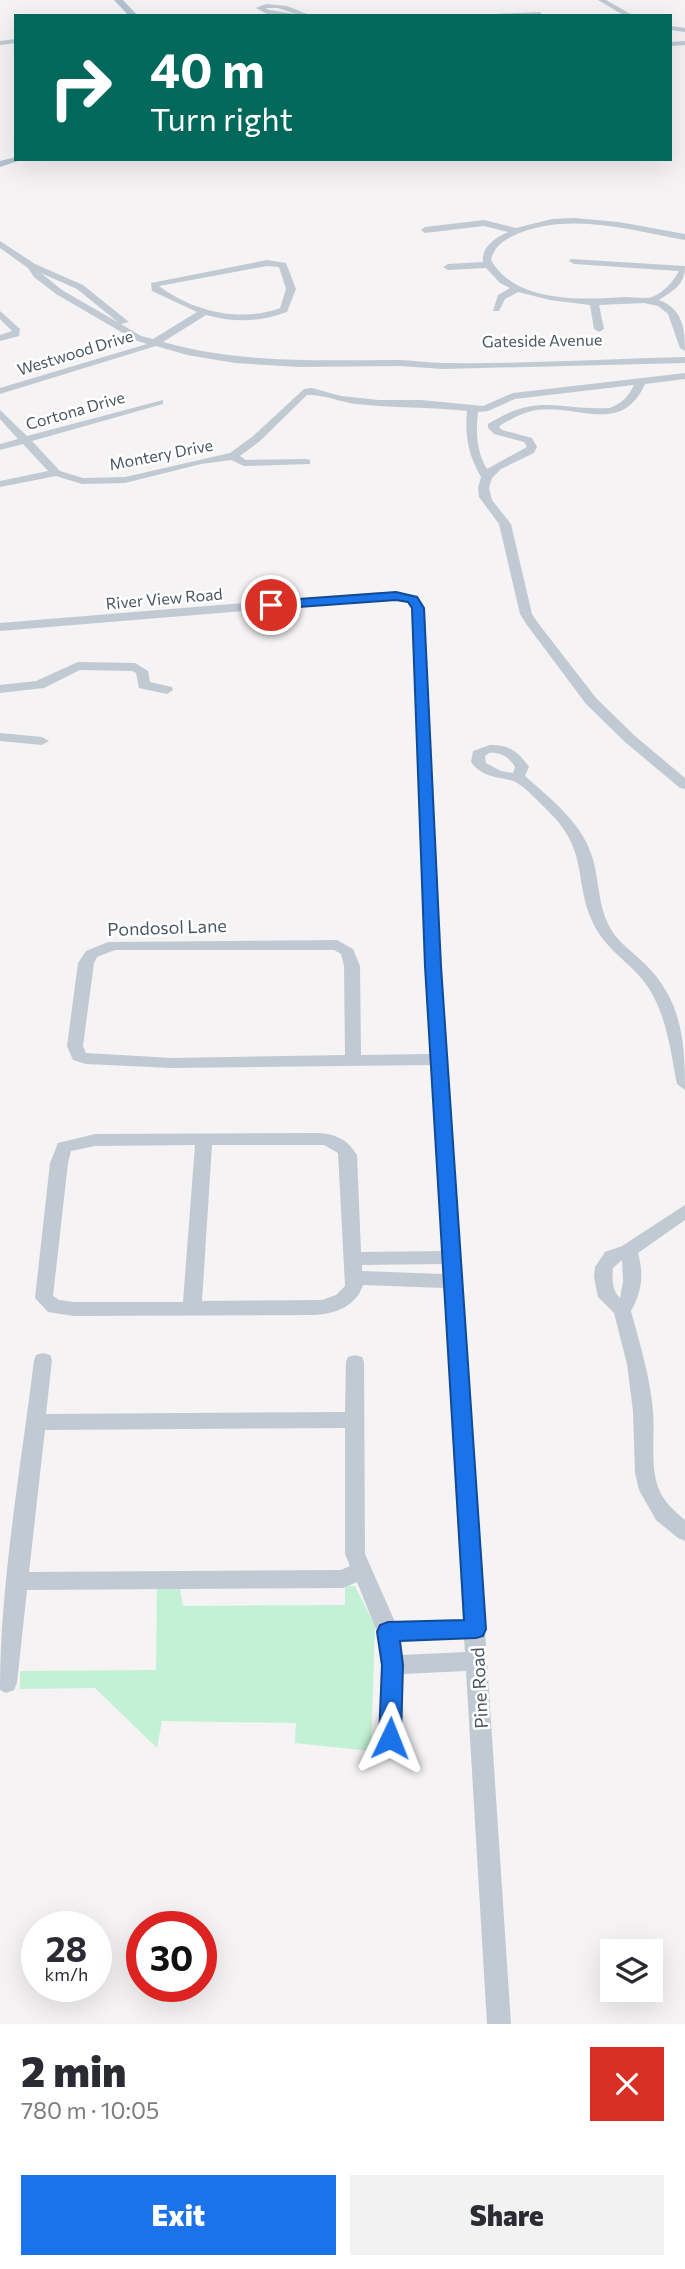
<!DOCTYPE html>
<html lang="en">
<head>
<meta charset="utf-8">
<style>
	:root { --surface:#fff; --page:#f2f2f3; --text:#2b2b33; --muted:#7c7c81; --accent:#1a73e8 }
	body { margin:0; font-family:Commissioner,sans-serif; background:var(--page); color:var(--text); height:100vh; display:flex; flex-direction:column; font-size:26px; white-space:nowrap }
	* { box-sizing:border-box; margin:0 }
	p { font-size:23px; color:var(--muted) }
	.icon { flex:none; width:38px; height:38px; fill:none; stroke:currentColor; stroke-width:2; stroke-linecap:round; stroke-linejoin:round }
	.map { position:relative; height:2024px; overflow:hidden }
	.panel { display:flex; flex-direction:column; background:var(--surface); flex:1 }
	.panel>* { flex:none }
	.top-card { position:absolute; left:14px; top:14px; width:658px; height:147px; border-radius:0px; box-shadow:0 7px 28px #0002; background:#00695c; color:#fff; overflow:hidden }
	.tools { position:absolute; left:600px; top:1939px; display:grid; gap:14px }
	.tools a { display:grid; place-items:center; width:63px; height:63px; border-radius:0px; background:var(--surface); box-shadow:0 7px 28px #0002; font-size:35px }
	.speed { position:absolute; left:21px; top:1911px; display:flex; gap:14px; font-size:35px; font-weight:700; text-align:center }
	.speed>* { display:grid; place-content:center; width:91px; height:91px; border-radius:50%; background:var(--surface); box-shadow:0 7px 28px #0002; line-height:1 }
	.speed small { font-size:18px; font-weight:400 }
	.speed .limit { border:10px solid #d22; background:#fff; color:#111 }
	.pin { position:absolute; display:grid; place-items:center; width:60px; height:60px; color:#fff; margin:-30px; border:4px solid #fff; border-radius:50%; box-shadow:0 2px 7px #0007 }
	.me { position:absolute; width:77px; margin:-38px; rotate:2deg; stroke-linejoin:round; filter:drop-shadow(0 0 5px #0008) }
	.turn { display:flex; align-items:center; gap:24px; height:147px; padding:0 21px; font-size:32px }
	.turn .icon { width:91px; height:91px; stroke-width:2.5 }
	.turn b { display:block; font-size:49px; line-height:60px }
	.round { display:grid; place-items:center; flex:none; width:74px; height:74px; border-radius:0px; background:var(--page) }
	.head { display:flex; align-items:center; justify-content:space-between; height:119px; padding:0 21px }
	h1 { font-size:42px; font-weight:800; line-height:52px }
	.primary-button { display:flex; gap:14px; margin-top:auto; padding:14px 21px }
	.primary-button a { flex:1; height:80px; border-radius:0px; background:var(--accent); color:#fff; font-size:28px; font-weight:800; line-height:80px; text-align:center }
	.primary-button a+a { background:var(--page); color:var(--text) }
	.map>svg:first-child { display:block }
</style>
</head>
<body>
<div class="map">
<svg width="685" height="2024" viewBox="0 0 685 2024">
	<rect width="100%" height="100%" fill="#f5f3f3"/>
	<path fill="#c3f1d5" d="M345,1586H355L375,1626L371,1751L295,1743L296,1723L162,1721L157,1748L95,1688L20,1689V1671L156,1670L157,1589L180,1588L183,1606L345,1605Z"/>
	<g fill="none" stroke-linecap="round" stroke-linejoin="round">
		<path fill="#c1cad2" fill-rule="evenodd" d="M598,0H606L634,16H625Z
			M266,4L287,6L312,16L267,14L256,8ZM265,8H278L296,14L269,10Z
			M540,12L543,16H493L496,14Z
			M670,26L685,28V32L670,30Z
			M16,39V43L0,45V41Z
			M685,41V45L670,46V42Z
			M574,218L619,222L685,234V240C630,230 571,212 517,234C504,240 494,246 491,260C515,303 582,300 625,297C633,297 645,299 652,297C664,292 673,282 679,271L574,264L569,261L571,259L685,266C685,285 674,290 659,300C683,309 685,329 685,351L680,348L668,314L658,306L644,303L599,305L604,329L599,332L594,329L590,305L550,300L518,292L505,299L499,311H493L498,295L510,288L500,283L486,268L448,270L443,267L448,264L483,262C481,247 495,238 508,232L484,226L425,233L421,230L425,227L484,220L516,228L552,219Z
			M0,241L35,264L83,285L129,322L121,324L141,336L153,339L197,312L152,291L151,283L267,260L286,263L296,289L287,312C260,322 235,323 206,315L163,342C240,364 318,360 396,360C412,360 428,363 444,363C524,364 605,359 685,357V363L443,369L400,366L299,367L235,363L187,355L156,346L0,394V388L147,344L135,340L56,294L34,277L28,268L0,248ZM267,266L279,267L286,289L280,308C240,323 192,311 159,286ZM41,273L77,289L119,323L62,290Z
			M0,311L20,329L19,336L0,341V335L12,331L0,319Z
			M685,373V379L645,384C622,436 578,404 536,410C524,412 511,419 501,425L499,427L502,430L532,438L537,447L534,453L501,469L492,478L489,488L492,500L511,524L532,614L538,623L596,698L635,736L685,778V789L680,788L625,742L586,704L527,625L520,614L499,524L479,497L478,488L481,477C468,454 465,437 467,411C430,407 393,408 356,404C340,402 323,394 307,395L260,441L240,456L246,460L306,459L310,460V464L244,466L231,460L201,464L125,483L82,484L56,476L0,487V481L48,471L23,444L0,450V444L18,439L0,419V410L27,436L163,400V404L32,441L60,471L83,478L125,477L230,453L252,437L304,389L312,388L341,396L379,400H421L483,406L513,393ZM634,385C628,397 622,403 610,408C558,411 539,392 488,424V428L494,434L524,442L527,447L487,469C476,450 476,433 478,412L488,411L515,399Z
			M380,592L412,595L423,604L441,966L511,2024H487L466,1671L403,1674L401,1738L398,1745L390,1748L382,1745L379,1738L382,1665L377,1632L357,1582L343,1588L27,1590L17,1683L14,1690L6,1693L0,1690C0,1583 21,1467 34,1360L36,1355L43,1353L50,1355L52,1360L46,1414L345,1412L346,1362L348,1357L355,1355L362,1357L364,1362L365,1554L395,1622L463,1620L444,1288L363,1285C356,1306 337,1313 316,1315L74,1316L48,1312L35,1298L50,1163L58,1143L95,1134L317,1133C336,1134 347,1139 357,1155L361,1252L442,1251L431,1065L172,1068L86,1064L73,1060L67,1046L78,963L86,951L108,942L337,940L353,949L360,966L361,1055L430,1054L411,605L405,601L380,600L0,631V623ZM115,950H334L341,954L344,966L345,1055L172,1058L86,1053L83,1046L94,963L97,957ZM195,1145L183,1302H74L59,1300L53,1296L68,1163L71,1151L95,1146ZM212,1145H324L338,1153L345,1286L336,1295L322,1300L202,1301ZM443,1264V1274L362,1271V1265ZM345,1428V1554L350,1566L341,1570L29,1572L45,1430ZM464,1639L465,1652L402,1655L400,1641Z
			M78,662L135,663L148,671L150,682L172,687L173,690L167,694L139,688L136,673L132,671L80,670L44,688L0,693V685L36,681Z
			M0,733L42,737L49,741L42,745L0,741Z
			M490,745C508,744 519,752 529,767L525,776C553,801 585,825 594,863C599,884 599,907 609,926C617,942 634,953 646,965C682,1001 685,1042 685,1090L677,1084C670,1049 666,1008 642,979C626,960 604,947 593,923C574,883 588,853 553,816C545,808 523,784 513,781C496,776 483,778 471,762L473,751ZM489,753C500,752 509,757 515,767L513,773L501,771L486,763L485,756Z
			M685,1205V1220L638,1253C644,1274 642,1292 631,1311C640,1344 650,1377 653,1411C655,1436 650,1464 658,1487C663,1501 674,1511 685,1520V1541L678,1538L656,1520L639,1490L635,1473L633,1411L627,1364L614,1313L598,1297L594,1277L595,1267L605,1252L622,1246ZM622,1260L623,1282L620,1298C612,1291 612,1278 613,1268Z"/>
		<path fill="#b3c2d1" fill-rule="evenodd" d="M114,0H123L138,16H129Z
			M16,157V159H24L0,167V161Z"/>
	</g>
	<path fill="#1a73e8" stroke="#114b97" stroke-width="2" d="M396,592L417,597L424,608L441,966L486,1629L483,1636L476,1638L400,1641L403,1665L401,1738L398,1745L390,1748L382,1745L379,1738L382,1665L377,1632L380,1625L388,1622L464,1620L425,966L412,608L408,602L396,600L271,609L265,605L271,601Z"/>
	<g text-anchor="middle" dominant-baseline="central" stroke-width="5" stroke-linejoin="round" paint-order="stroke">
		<g font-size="16" fill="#4a5661" stroke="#fff">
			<text transform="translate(542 340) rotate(-1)">Gateside Avenue</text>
			<text transform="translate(75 352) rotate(-17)">Westwood Drive</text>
			<text transform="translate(75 410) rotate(-16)">Cortona Drive</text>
			<text transform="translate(161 454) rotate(-11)">Montery Drive</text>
			<text transform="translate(164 598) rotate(-5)">River View Road</text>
		</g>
		<g font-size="18" fill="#4a5661" stroke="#fff">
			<text transform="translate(167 927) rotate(-2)">Pondosol Lane</text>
			<text transform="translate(479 1688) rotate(-93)">Pine Road</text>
		</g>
	</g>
</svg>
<div class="tools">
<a><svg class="icon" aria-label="layers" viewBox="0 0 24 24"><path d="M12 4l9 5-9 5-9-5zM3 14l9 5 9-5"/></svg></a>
</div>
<div class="speed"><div>28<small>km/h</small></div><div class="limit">30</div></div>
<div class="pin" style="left:271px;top:605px;background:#d93025"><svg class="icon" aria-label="arrive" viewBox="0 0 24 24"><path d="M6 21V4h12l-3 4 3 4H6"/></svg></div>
<svg class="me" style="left:390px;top:1738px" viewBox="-20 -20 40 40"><path d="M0-17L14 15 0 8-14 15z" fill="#1a73e8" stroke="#fff" stroke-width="4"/></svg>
<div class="top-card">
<div class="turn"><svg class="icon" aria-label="right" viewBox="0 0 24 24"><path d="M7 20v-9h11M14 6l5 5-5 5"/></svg><div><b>40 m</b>Turn right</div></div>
</div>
</div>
<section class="panel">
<div class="head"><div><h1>2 min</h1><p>780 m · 10:05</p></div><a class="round" style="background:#d93025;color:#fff"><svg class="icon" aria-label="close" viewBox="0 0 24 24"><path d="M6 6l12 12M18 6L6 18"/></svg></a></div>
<div class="primary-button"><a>Exit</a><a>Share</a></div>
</section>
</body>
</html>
